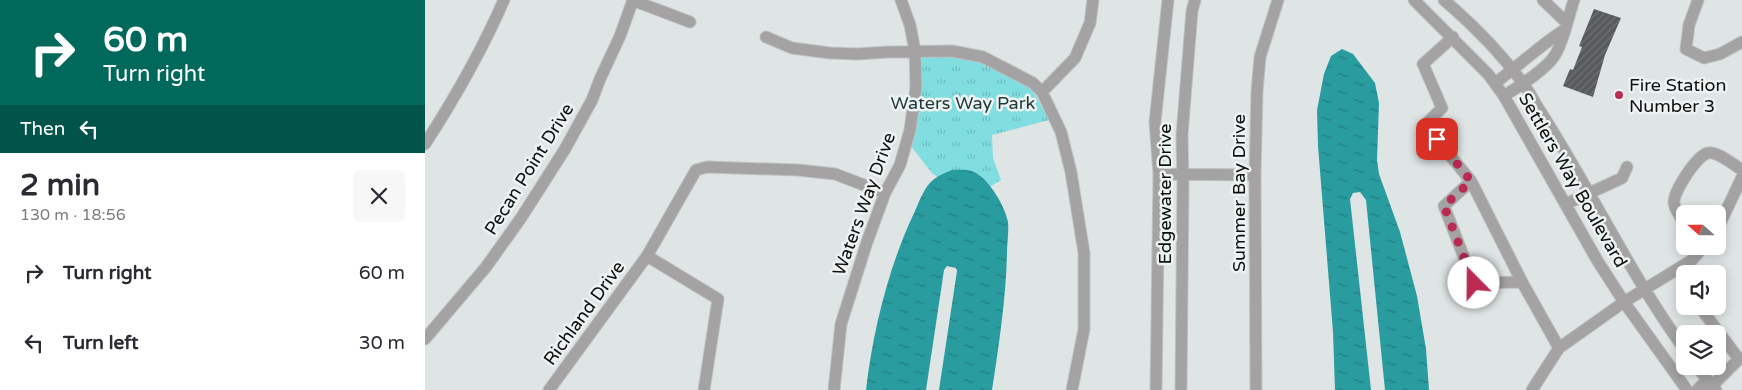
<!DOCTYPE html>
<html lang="en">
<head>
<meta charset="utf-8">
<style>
	:root { --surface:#fff; --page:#f7f7f7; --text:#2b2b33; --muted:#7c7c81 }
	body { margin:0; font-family:"Varela Round",sans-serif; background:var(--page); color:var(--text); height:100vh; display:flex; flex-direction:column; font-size:19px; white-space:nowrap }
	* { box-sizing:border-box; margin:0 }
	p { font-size:16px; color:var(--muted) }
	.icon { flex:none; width:28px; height:28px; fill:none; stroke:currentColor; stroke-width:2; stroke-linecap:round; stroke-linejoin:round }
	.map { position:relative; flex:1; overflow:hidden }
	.panel { display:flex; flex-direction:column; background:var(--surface); width:425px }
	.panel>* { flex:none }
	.banner { background:#00695c; color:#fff; overflow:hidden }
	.needle { width:32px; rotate:291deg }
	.tools { position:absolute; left:1251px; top:205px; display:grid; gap:10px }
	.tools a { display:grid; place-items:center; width:50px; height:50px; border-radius:8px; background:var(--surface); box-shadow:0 2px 12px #0003; font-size:25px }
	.pin { position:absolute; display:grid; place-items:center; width:42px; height:42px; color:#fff; margin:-21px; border-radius:10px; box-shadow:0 2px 8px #0006 }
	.me { position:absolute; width:55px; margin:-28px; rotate:338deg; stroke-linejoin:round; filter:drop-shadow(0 0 4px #0008) }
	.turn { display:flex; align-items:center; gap:18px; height:105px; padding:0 20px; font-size:22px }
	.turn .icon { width:65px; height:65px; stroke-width:2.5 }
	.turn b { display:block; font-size:35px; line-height:42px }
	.then { display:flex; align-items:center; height:48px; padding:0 20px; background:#0003; gap:10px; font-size:19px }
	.round { display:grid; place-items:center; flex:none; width:52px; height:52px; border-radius:8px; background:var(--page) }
	.head { display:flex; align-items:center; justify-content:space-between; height:85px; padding:0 20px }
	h1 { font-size:30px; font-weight:800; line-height:38px }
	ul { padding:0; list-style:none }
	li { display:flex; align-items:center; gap:15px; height:70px; padding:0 20px }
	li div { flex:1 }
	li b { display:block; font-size:19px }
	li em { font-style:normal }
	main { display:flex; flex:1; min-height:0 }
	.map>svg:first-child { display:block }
</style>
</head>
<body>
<main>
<section class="panel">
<div class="banner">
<div class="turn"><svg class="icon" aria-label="right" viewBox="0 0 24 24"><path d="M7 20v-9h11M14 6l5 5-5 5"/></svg><div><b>60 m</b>Turn right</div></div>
<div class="then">Then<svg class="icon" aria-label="left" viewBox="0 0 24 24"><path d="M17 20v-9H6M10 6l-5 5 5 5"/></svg></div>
</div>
<div class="head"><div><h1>2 min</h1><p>130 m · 18:56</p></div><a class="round"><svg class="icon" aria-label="close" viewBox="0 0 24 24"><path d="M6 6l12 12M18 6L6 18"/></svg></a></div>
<ul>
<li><svg class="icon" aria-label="right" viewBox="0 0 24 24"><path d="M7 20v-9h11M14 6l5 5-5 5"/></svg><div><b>Turn right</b></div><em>60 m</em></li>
<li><svg class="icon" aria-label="left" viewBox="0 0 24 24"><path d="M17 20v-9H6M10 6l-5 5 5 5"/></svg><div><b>Turn left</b></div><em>30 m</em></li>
</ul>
</section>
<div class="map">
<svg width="1317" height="390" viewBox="0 0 1317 390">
	<defs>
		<pattern id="park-tufts" width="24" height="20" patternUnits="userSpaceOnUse" patternTransform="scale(1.25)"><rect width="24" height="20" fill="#81dee0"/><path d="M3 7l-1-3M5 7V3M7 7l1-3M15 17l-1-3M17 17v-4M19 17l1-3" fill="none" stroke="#6ebdbf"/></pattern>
		<pattern id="water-ripples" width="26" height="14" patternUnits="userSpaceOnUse" patternTransform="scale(1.25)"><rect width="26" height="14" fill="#299c9f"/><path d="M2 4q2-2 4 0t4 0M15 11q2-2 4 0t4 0" fill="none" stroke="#227e80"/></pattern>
		<pattern id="building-hatch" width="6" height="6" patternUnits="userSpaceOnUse" patternTransform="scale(1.25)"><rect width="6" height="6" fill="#575b5b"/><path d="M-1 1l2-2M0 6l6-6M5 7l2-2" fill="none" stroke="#6f7272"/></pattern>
	</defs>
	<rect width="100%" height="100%" fill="#dfe4e5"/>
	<path fill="url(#park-tufts)" d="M496,55L528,56L558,63L606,87L624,120L567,135L568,158L576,180L558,191L518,181L507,173L485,145Z"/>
	<path fill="url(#water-ripples)" d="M917,49L928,54L950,83L954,103L952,160L954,174L975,232L992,296L1001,349L1004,390H960L941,200L935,192L928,193L925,199L946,390H910L908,332L893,146L892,110L899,74L906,56Z
		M527,170C534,170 542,169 549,172C564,179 580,206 583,222C584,231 582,243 582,253C581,298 574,345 567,390H514L532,271L531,268L522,266L519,270L501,390H441C448,330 464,265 490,211C494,202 498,191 504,184C510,177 519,173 527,170Z"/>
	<path fill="url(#building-hatch)" d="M1169,9L1196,18L1180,55L1168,97L1138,86L1145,69L1148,70L1157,47L1154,46Z"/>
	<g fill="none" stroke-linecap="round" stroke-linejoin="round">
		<defs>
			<path id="minor" d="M207,0L265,22
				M989,0L1063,74L1079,96L1172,260L1199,302L1262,390
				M1019,0C1047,24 1075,52 1097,82C1105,92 1110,104 1117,114C1167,192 1206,276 1260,350
				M1118,0L1141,22
				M1273,0L1264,25L1261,49L1279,58L1295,54L1317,42
				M341,37L367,48L405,53L432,54L463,52L527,51L558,57L608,83L617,92L636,132L646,172L659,253V329L647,390
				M1028,37L998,64L1017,108L1000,125L1046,181L1097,282L1134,348L1107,390
				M1070,83C1094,66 1114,46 1139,30
				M617,92L650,58L665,23L668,0
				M1079,96C1093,87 1122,69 1130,55C1139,41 1143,17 1149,0
				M0,144C30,98 57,50 79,0
				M734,174L830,175
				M1046,181L1019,206L1049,283L1097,282
				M1141,204L1197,178L1202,167
				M1260,223C1256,218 1250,210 1249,203C1248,192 1272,155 1283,153C1292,151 1309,165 1317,170
				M1292,230L1317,177
				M222,256L293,299L279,390
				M1274,306L1314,359L1283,390
				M0,339L61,267L96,218L140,149L167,100L175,79L195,36L208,0
				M1134,348L1199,302L1267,260L1279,246
				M1271,366L1291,390
				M124,390L222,256L271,170L282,167L373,170L410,174L460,193
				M409,390L416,324L442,242L460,193L475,165L485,130L491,87L490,51L485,25L476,0
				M731,390L734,174L730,122L743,0
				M756,390L758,184L757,135L767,11L770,0
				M831,390L830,175L832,91L835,57L853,0
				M1272,390L1282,380"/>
		</defs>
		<use href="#minor" stroke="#bec2c3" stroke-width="13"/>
		<use href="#minor" stroke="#a4a2a3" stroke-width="11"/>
	</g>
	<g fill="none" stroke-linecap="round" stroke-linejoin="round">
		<path stroke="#ba2b54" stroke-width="9" stroke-dasharray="0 16.2" d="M1012,139L1046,181L1019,206L1049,283"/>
	</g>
	<circle fill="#ba2b54" stroke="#edf2f2" stroke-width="2" cx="1194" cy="95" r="5"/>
	<g text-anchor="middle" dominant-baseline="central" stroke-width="5" stroke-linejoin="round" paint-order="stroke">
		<g font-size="18" fill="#0e0f0f" stroke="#edf2f2" text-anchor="start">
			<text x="1204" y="85">Fire Station<tspan x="1204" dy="21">Number 3</tspan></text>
		</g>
		<g font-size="18" fill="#1e3737" stroke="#edf2f2">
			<text x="538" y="103">Waters Way Park</text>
		</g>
		<g font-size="18" fill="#0e0f0f" stroke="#edf2f2">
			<text transform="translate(104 169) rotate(-58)">Pecan Point Drive</text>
			<text transform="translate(1148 180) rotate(60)">Settlers Way Boulevard</text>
			<text transform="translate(814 193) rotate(-90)">Summer Bay Drive</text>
			<text transform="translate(740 194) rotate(-90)">Edgewater Drive</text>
			<text transform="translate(439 204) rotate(-70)">Waters Way Drive</text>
			<text transform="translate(159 313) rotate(-54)">Richland Drive</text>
		</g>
	</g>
</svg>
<div class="tools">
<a><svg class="needle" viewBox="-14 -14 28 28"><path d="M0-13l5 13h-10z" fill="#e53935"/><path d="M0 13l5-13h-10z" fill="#7c7c81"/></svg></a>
<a><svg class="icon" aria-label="sound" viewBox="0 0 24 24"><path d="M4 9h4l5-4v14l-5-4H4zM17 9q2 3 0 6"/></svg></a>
<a><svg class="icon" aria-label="layers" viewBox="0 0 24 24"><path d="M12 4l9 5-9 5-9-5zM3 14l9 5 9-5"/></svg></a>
</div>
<div class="pin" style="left:1012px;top:139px;background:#d93025"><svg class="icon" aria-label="arrive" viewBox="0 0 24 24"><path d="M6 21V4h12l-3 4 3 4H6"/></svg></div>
<svg class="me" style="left:1049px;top:283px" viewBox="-20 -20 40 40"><circle r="19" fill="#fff"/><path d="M0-13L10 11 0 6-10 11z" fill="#ba2b54"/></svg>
</div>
</main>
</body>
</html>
